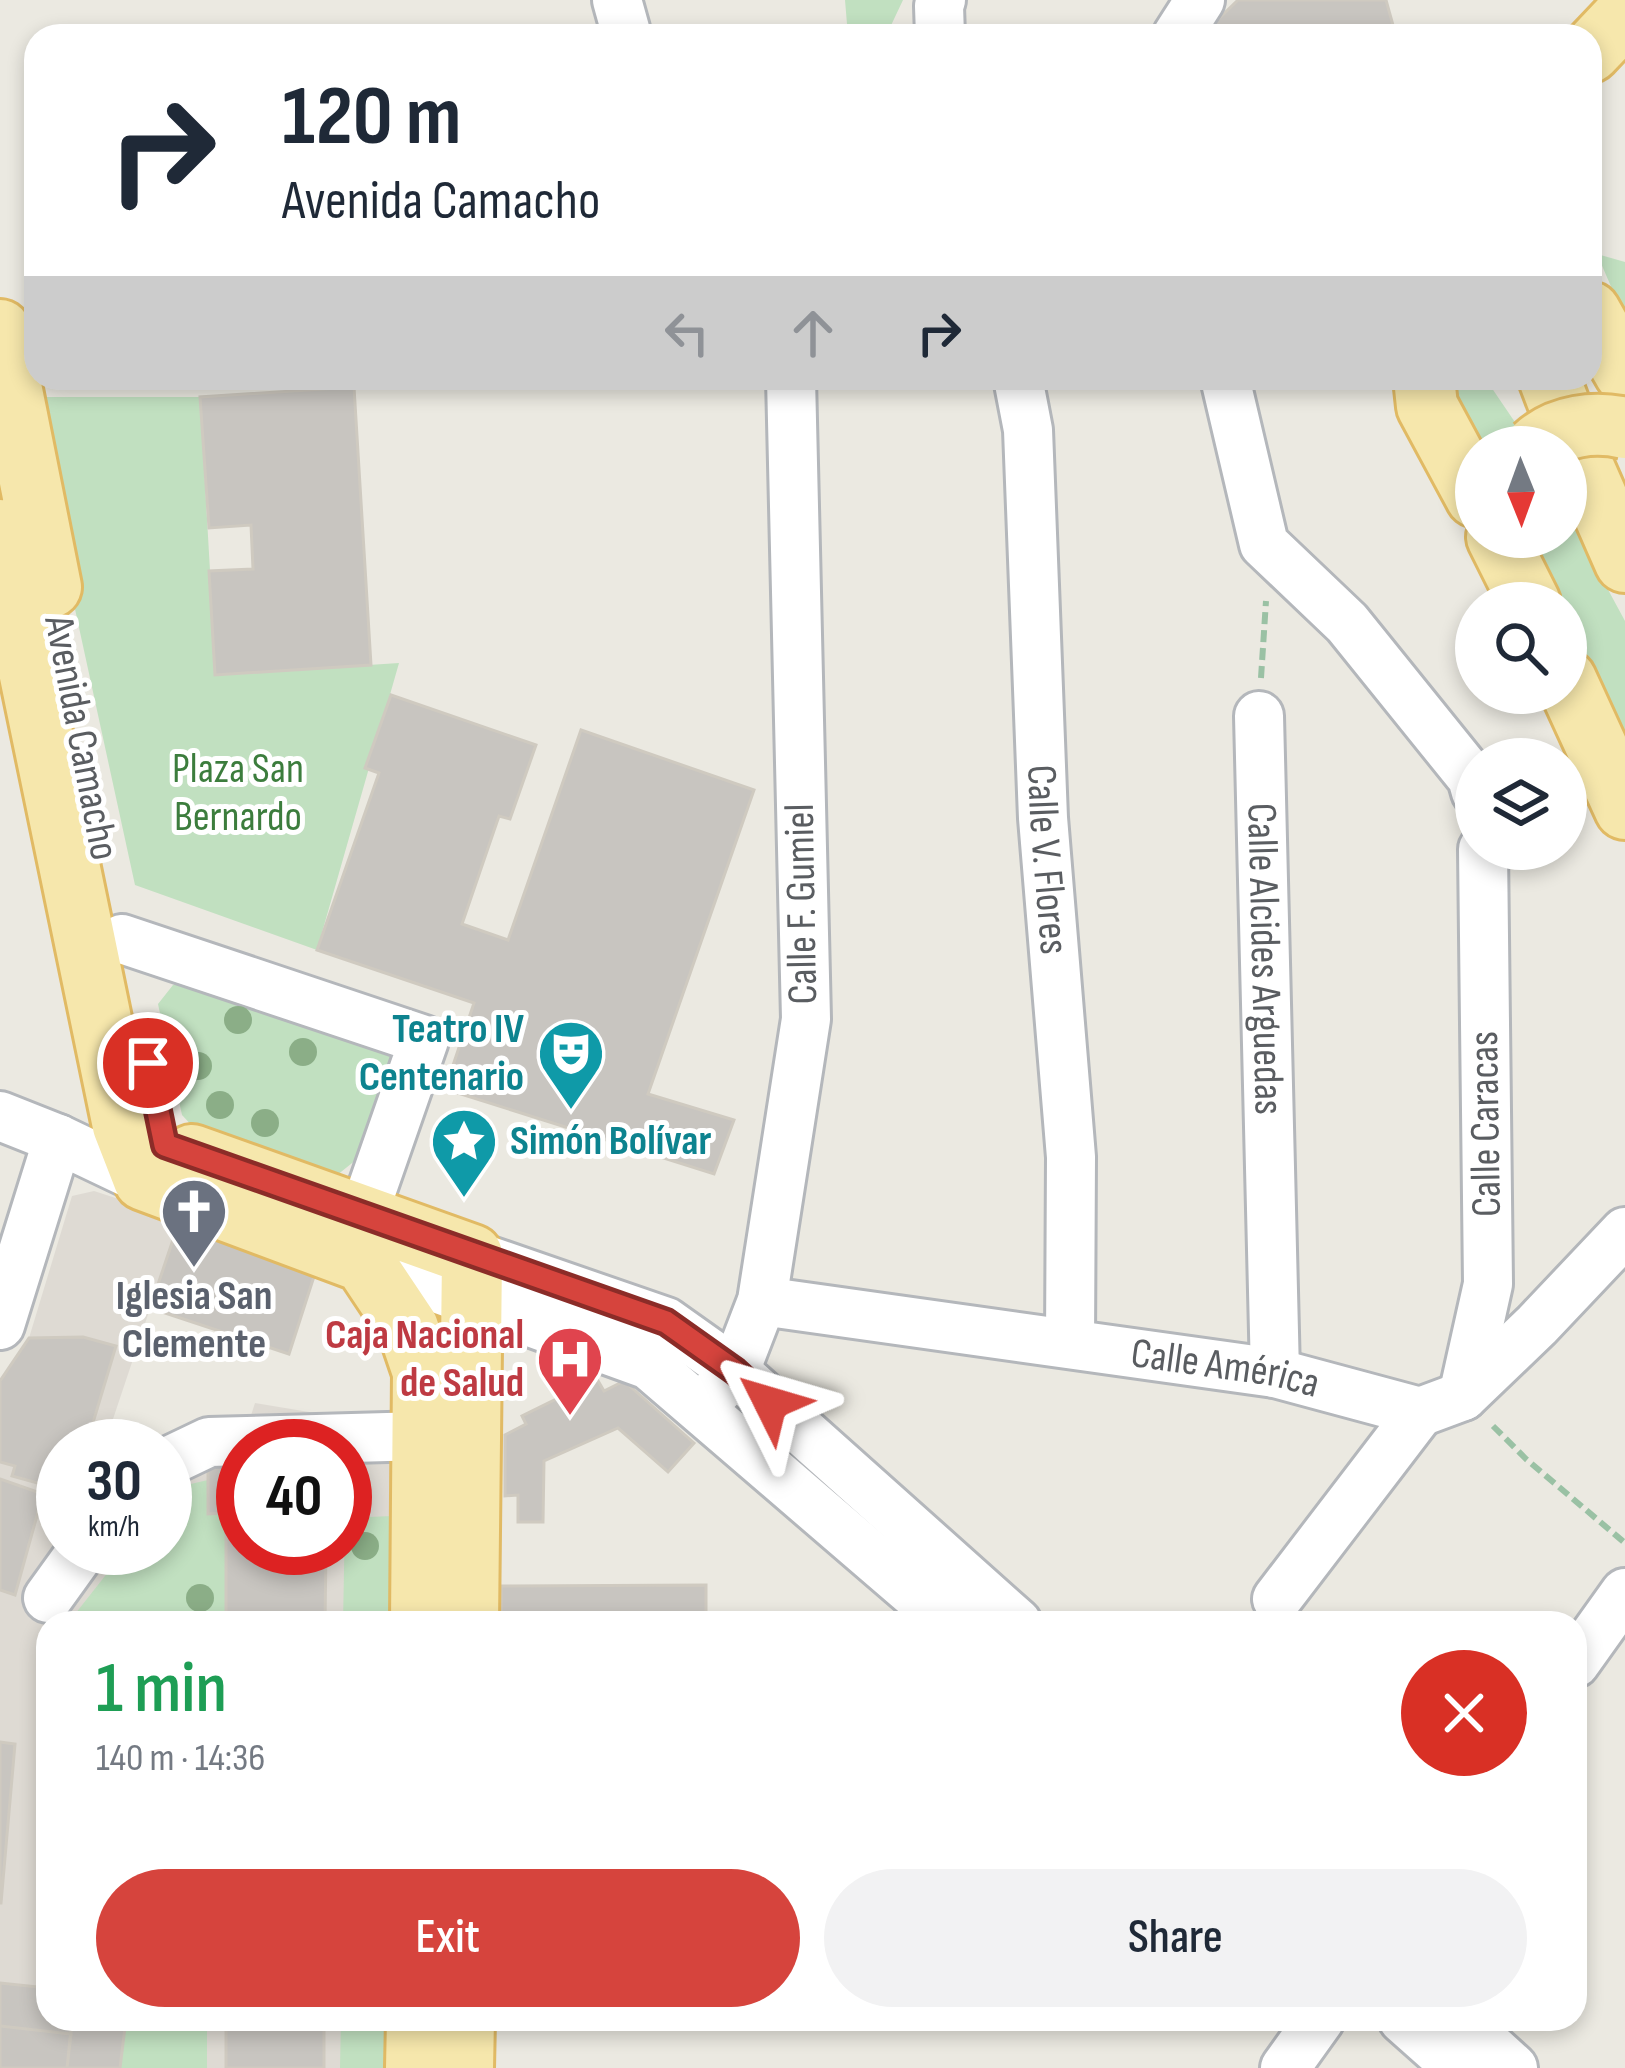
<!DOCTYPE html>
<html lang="en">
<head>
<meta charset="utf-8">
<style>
	:root { --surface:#fff; --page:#f2f2f3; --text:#1f2937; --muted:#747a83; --accent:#d6443d }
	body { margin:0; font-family:"Sofia Sans Condensed",sans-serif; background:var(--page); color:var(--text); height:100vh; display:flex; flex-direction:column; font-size:45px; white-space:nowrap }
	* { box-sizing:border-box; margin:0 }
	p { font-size:39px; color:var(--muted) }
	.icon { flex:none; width:66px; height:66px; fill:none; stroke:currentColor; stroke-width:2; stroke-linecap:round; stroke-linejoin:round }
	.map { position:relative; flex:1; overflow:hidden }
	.sheet { position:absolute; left:36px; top:1611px; width:1551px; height:420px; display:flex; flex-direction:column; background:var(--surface); border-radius:36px; box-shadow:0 6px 18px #0003 }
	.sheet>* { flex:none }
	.banner { position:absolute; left:24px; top:24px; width:1578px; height:366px; border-radius:36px; box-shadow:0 6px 18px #0003; background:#fff; color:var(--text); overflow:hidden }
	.needle { width:78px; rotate:179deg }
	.tools { position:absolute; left:1455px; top:426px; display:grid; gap:24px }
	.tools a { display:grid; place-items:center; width:132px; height:132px; border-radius:50%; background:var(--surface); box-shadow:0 6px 18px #0003; font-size:60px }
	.speed { position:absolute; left:36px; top:1419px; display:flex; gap:24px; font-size:60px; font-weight:700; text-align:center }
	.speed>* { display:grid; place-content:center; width:156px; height:156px; border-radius:50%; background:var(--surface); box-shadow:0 6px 18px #0003; line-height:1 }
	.speed small { font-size:30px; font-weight:400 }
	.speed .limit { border:18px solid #d22; background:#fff; color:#111 }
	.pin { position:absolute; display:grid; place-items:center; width:102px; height:102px; color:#fff; margin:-51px; border:6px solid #fff; border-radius:50%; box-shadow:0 3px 12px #0007 }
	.me { position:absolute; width:132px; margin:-66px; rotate:310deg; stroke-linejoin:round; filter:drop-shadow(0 0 9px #0008) }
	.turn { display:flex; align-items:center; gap:42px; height:252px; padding:0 60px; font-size:54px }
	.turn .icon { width:156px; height:156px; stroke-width:2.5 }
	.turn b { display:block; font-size:84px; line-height:102px }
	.lanes { display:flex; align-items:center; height:114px; padding:0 60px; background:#0003; justify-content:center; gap:60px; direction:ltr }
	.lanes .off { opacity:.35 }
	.round { display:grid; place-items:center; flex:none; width:126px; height:126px; border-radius:63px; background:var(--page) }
	.headline { display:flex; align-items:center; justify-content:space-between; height:204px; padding:0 60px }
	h1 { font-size:72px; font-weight:600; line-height:90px; color:#1e9e55 }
	.button { display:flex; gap:24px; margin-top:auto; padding:24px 60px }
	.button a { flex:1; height:138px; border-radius:72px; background:var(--accent); color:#fff; font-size:48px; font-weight:600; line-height:138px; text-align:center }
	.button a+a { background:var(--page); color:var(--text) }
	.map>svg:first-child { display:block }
</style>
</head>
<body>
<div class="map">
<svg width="1625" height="2068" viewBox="0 0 1625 2068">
	<rect width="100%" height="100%" fill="#ebe9e1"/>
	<path fill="#dedad3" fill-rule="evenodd" d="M94,1191L180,1219L111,1425L174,1442L246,1431L255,1403L393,1426L390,1623H48V2019H385V2068H0V1381L29,1338L72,1196ZM63,1446H165V1548H63ZM243,1446H345V1548H243Z"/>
	<path fill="#c1e0c0" d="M845,0H903L886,36H848Z
		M1597,254L1625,262V319Z
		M1442,378H1485L1523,434L1509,447H1476Z
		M43,397H200L216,675L399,663L317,950L135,885L33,416Z
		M1566,512L1625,621V761L1566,643V603H1546L1513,537H1566Z
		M173,985H194L392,1055L390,1105L372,1147L326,1184L207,1142L182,1115L158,1004Z
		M208,1480V1513H226V1623H68L127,1548H165V1503L182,1486Z
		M392,1516L390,1623H343L345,1518Z
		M126,2019H207V2068H120Z
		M341,2019H385V2068H340Z"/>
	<path fill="#c8c5c0" stroke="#cfcac0" stroke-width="3" d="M1238,0H1386L1396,36H1201Z
		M354,387L371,665L215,675L209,571L253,569L251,525L209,528L200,397Z
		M391,695L536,745L510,819L499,816L462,924L508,940L581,730L754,790L648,1094L734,1120L714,1174L445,1089L474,1003L317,950L379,773L365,768Z
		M180,1219L318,1264L289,1354L150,1308Z
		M83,1337L116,1346L86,1446H63V1490L12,1476L15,1466L0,1462V1381L29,1338Z
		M597,1379L604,1391L624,1381L694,1443L668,1472L618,1428L544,1461L543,1522H518V1495L505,1496V1435L526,1424L522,1416Z
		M208,1467H243V1548H326L325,1623H226V1513L208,1514Z
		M0,1479L43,1494L15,1595L0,1590Z
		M706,1585V1623H501V1586Z
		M0,1742L15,1744L1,1903H0Z
		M0,1983L48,1988V2019H72L71,2034L0,2026Z
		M72,2019H126L120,2068H67Z
		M226,2019H324V2068H226Z
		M0,2026L71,2034L67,2068H0Z"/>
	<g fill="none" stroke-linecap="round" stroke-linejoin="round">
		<defs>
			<g id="minor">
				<path d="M617,0L627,36"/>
				<path d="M940,36L939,6L941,0"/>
				<path d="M1177,36L1200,0"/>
				<path id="s1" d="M1018,378L1028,430L1043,818L1071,1157L1070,1342"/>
				<path d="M1225,378L1264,544L1347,623L1472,778L1476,792"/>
				<path id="s2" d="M1259,716L1275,1373"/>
				<path d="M122,939L424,1040L363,1215"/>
				<path d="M0,1116L58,1139L144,1180"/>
				<path d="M472,1255L666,1322L735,1371L1017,1623"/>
				<path d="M364,1262L649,1365L949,1623"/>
				<path id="s3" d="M762,1301L1275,1373L1420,1412L1463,1396L1537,1325L1625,1232"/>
				<path d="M0,1325L58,1139"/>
				<path d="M1463,1396L1488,1284L1483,849"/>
				<path d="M701,1408L735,1371L762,1301L806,1019L791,378"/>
				<path d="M165,1463L209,1442L423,1436"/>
				<path d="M48,1598L84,1548"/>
				<path d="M1277,1599L1420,1412"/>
				<path d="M1575,1663L1625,1593"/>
				<path d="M1403,2019L1458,2068"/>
				<path d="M1459,2019L1513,2068"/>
				<path d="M1285,2068L1320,2019"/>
			</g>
			<path id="major" d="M1590,52L1625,15
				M1590,312L1625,373
				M0,330L51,587
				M1424,378L1427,406L1476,497
				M1549,378L1579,457L1625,562
				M0,530L123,1126L144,1180L364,1262L408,1328L423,1372L421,1623
				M1497,537L1530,603
				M1566,680L1625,809
				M192,1155L472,1255L468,1623
				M416,2068L417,2019
				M463,2068L464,2019"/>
		</defs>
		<use href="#minor" stroke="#b4b7bb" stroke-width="54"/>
		<use href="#major" stroke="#e1ba64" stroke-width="66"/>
		<path stroke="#9ac1a4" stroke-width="6" stroke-dasharray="12 6" stroke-linecap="butt" d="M1261,678L1266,601
			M1493,1426L1526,1459L1625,1543"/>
		<use href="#minor" stroke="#fff" stroke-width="48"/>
		<use href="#major" stroke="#f6e7ac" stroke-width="60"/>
		<defs>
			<path id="major-bridge" d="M1535,447C1559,425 1595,421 1625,428"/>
		</defs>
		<use href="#major-bridge" stroke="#e1ba64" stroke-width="66" stroke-linecap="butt"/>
		<use href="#major-bridge" stroke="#f6e7ac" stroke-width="60"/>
	</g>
	<g fill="#8bae87">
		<circle cx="238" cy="1020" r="14"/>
		<circle cx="303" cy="1052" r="14"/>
		<circle cx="198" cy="1066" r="14"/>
		<circle cx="220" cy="1105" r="14"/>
		<circle cx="265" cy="1123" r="14"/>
		<circle cx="365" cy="1546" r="14"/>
		<circle cx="200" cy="1598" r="14"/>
	</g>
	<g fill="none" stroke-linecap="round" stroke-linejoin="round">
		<defs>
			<path id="route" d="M148,1063L165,1145L666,1322L735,1371L770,1403"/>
		</defs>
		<use href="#route" stroke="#8b2c28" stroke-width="30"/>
		<use href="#route" stroke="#d6443d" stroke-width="21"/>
	</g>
	<defs>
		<symbol id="theatre-pin" viewBox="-11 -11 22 30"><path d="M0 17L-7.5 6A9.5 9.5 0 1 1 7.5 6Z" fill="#0f9aa8" stroke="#fff"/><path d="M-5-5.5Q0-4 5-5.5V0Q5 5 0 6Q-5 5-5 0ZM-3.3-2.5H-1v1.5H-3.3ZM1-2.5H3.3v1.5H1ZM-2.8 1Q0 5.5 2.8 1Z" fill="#fff"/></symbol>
		<symbol id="sight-pin" viewBox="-11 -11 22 30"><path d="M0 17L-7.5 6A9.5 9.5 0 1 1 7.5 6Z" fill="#0f9aa8" stroke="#fff"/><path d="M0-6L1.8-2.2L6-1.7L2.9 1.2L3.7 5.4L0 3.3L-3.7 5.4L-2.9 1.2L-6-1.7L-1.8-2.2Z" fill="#fff"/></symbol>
		<symbol id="church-pin" viewBox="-11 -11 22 30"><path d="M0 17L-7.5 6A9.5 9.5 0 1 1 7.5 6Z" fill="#6b7280" stroke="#fff"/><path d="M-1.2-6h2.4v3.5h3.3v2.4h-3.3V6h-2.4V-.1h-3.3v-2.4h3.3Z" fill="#fff"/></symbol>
		<symbol id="hospital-pin" viewBox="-11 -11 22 30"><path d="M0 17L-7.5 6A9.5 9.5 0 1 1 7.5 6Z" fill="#e0444e" stroke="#fff"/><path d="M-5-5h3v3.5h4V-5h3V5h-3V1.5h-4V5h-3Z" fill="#fff"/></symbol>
	</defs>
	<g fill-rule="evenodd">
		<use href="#theatre-pin" x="533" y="1015" width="76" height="104"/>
		<use href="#sight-pin" x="426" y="1103" width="76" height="104"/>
		<use href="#church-pin" x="156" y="1173" width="76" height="104"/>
		<use href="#hospital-pin" x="532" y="1321" width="76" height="104"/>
	</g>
	<g text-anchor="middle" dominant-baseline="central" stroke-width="10" stroke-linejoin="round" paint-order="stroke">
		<g font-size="42" fill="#5a5d61" stroke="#fff">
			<text transform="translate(81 738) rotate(79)">Avenida Camacho</text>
			<text stroke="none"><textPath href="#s1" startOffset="483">Calle V. Flores</textPath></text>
			<text transform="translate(802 904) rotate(-91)">Calle F. Gumiel</text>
			<text stroke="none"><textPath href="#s2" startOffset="243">Calle Alcides Arguedas</textPath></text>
			<text transform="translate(1486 1124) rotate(-91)">Calle Caracas</text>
			<text stroke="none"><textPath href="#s3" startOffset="468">Calle América</textPath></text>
		</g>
		<g font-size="42" fill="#3c7d3d" stroke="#fff">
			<text x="238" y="769">Plaza San<tspan x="238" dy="48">Bernardo</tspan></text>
		</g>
		<g font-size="42" font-weight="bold" fill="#0d838f" stroke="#fff" text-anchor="end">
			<text x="524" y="1029">Teatro IV<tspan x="524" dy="48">Centenario</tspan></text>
			<text x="510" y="1141" text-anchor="start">Simón Bolívar</text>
		</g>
		<g font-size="42" font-weight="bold" fill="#5b616d" stroke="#fff">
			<text x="194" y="1296">Iglesia San<tspan x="194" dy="48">Clemente</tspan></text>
		</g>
		<g font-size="42" font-weight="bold" fill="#be3a42" stroke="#fff" text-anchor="end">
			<text x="524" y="1335">Caja Nacional<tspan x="524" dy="48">de Salud</tspan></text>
		</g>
	</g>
</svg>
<div class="tools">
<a><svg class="needle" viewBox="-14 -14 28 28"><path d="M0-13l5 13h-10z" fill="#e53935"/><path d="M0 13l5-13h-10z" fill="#747a83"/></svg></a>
<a><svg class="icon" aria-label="search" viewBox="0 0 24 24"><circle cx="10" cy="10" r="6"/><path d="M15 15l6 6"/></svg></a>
<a><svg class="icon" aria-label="layers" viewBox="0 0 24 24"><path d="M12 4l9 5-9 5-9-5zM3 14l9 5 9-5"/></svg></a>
</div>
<div class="speed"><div>30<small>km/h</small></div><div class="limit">40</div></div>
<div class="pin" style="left:148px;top:1063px;background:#d93025"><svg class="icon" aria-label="arrive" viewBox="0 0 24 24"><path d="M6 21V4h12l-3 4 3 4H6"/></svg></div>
<svg class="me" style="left:770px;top:1403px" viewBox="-20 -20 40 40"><path d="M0-17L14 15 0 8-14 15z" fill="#d6443d" stroke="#fff" stroke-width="4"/></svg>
<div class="banner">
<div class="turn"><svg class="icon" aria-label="right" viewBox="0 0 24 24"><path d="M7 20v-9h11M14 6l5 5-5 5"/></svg><div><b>120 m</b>Avenida Camacho</div></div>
<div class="lanes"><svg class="icon off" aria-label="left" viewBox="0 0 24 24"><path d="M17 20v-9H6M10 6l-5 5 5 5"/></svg><svg class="icon off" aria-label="ahead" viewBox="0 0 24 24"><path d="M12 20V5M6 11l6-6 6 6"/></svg><svg class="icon" aria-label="right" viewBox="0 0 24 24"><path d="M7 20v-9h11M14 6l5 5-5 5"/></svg></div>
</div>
<section class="sheet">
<div class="headline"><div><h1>1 min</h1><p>140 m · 14:36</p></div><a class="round" style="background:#d93025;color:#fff"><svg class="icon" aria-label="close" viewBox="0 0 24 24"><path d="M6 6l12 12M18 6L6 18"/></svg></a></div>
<div class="button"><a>Exit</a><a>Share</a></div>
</section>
</div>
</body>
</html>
